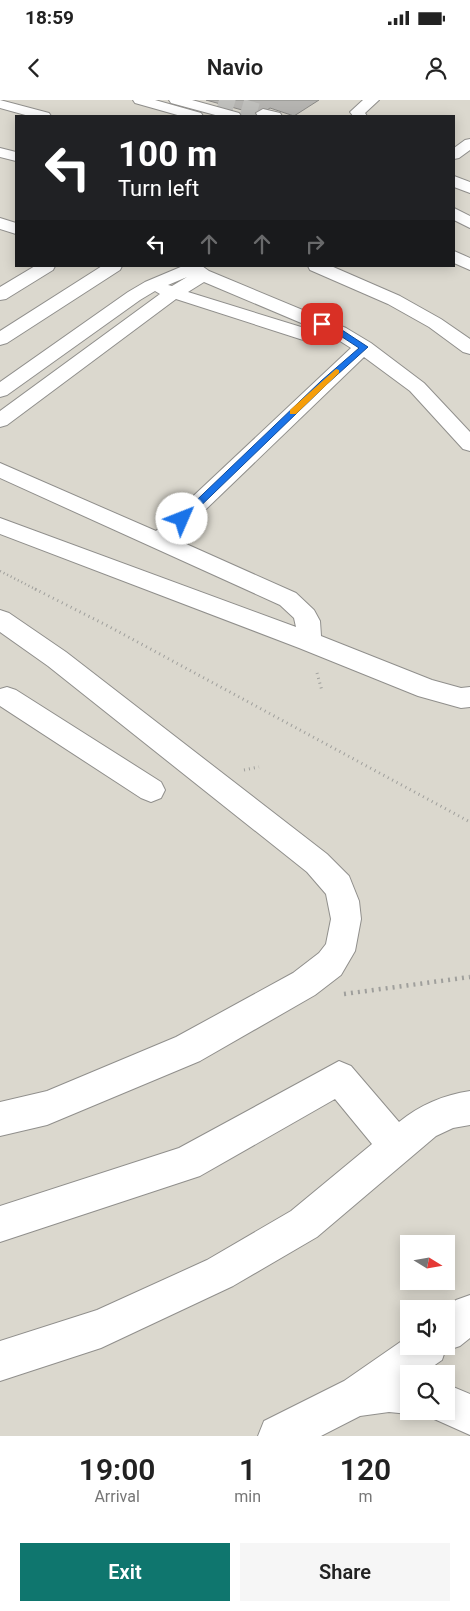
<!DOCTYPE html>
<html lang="en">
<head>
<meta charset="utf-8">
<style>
	:root { --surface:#fff; --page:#f6f6f6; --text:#222; --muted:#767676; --accent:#0f766e }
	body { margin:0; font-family:Roboto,sans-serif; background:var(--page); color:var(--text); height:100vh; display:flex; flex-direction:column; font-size:19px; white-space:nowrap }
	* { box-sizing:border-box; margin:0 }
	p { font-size:16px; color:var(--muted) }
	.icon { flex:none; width:28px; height:28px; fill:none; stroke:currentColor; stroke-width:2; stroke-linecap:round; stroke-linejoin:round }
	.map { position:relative; height:1336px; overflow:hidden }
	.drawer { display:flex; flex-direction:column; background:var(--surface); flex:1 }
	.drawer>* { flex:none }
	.guide { position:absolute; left:15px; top:15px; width:440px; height:152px; border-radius:0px; box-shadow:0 2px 12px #0003; background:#202124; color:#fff; overflow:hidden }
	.needle { width:32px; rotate:101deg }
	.fabs { position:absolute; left:400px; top:1135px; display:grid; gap:10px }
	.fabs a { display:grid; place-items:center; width:55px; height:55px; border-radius:0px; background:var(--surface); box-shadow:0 2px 12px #0003; font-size:25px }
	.pin { position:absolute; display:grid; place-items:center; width:42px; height:42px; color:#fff; margin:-21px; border-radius:10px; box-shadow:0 2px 8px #0006 }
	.me { position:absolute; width:55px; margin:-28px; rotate:46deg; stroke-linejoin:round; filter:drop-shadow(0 0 4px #0008) }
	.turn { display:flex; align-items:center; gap:18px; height:105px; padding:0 20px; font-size:22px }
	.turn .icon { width:65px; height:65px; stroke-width:2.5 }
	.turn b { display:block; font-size:35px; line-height:42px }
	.lanes { display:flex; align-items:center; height:48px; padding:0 20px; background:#0003; justify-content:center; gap:25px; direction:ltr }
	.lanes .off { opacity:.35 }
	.eta { display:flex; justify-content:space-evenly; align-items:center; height:85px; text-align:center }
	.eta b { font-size:30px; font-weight:600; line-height:35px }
	.button { display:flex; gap:10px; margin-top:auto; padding:10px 20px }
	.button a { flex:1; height:58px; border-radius:0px; background:var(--accent); color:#fff; font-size:20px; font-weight:600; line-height:58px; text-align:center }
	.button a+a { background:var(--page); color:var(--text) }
	.status { display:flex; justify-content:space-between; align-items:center; height:35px; padding:0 25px; background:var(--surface); direction:ltr }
	.status svg { height:14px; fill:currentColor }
	header { display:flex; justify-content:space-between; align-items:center; height:65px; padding:0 20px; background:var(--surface); font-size:22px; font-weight:600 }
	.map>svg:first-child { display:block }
</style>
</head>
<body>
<div class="status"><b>18:59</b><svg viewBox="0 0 49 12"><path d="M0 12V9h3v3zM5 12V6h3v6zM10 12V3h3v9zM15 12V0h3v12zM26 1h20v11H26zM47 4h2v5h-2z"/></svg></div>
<header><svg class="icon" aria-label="back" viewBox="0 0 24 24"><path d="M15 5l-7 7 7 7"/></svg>Navio<svg class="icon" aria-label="person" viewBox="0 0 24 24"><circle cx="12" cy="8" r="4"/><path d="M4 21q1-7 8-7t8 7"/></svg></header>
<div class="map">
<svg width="470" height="1336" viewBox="0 0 470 1336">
	<rect width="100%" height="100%" fill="#e2e2df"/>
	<path fill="#dbd8ce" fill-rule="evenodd" d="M0,0H470V1336H0ZM16,16H454V166H16ZM409,1144H446V1181H409ZM409,1209H446V1246H409ZM409,1274H446V1311H409Z"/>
	<path fill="#b5b4b1" stroke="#8a8986" d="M206,0H319L294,16L270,8L260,15Z"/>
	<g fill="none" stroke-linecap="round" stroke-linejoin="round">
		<path stroke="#bfbfbc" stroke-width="16" stroke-dasharray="16 8" stroke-linecap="butt" d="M219,0L263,13"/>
		<defs>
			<path id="minor" d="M0,0L49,13L51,16H29L0,8Z
				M169,0H192L239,13L241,16H219L171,3Z
				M363,0H379L365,13L367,16H353L350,12Z
				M470,39V50L459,58L454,59V48L465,40Z
				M0,48L16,52V61L0,57Z
				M0,118L16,123V134L0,129Z
				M454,151L470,158V170L454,163Z
				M35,166H55L53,170L6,199L0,200V187Z
				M102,166H122L120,170L7,243L0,245V231Z
				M183,166H202L209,171L346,228L371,243L424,283L470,332V351L463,349L410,291L364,257L175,439L296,493L314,510L320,521L321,536L432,580L461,588L470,587V607L461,608L418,596L299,548L0,434V418L296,527L294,518L280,505L0,378V363L156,431L351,248L332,236L204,182L188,192L314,231L316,235L314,239L307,241L300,239L176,199L7,325L0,327V311L160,194L155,191L140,200L7,295L0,297V282L128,192L145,182ZM187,177L172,186L168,185Z
				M308,166H331L400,196L441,219L470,239V254L463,252L429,227L388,204L310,170Z
				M0,510L9,513L66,552L327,754L349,776L359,801L361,819L355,851L341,875L315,895L200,961L47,1025L0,1036V1002L47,991L176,937L293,873L319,853L326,844L331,819L326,794L307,772L48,566L0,532Z
				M7,587L16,590L161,682L165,690L161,698L151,702L141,698L0,606V589Z
				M339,961L351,966L399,1022C420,1005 443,995 470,991V1025L453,1028L436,1036L317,1137L233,1186L101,1248L0,1281V1241L97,1210L207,1160L291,1111L372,1044L335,999L200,1076L0,1142V1106L179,1048Z
				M470,1195V1238L460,1246L445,1251L442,1260L422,1274H409V1311H416L409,1314L389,1312L360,1316L321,1336H258L264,1321L344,1281L409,1236V1246H446L445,1209L456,1200Z
				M446,1284L470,1294V1335L432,1318L429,1311H446Z"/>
			<path id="major" d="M133,0H155L201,13L203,16H181L135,3Z
				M263,9L280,13L282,16H258L256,13Z
				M454,76L470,82V93L454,87Z
				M454,108L470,116V128L454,120Z"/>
		</defs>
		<use href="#minor" stroke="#908f8c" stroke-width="2"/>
		<use href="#major" stroke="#908f8c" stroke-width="2"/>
		<path stroke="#9f9f9c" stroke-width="2.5" stroke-dasharray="1 3" stroke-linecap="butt" d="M0,471L37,490"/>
		<path stroke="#9f9f9c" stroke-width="3" stroke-dasharray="1 4" stroke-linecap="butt" d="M35,489L108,526L470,722
			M317,573L322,591
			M244,670L259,667"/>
		<path stroke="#9f9f9c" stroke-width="4.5" stroke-dasharray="2 5" stroke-linecap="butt" d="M344,894L470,877"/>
		<use href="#minor" fill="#fff" fill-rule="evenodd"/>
		<use href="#major" fill="#fff" fill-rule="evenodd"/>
	</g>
	<path fill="#1a73e8" stroke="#114b97" d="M322,222L342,230L368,247L327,284L185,421H179V417L321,281L359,248L336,233L319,226V223Z"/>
	<path fill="#f59e0b" d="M336,269L339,270V273L296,314H290V310Z"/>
</svg>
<div class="fabs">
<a><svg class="needle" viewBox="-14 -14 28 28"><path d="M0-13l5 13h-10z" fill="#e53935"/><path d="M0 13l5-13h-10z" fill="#767676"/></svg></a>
<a><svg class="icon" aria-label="sound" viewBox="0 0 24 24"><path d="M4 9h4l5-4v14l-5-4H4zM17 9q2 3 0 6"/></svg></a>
<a><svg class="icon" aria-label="search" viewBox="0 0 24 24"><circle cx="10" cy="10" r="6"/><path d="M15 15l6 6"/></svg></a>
</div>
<div class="pin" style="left:322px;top:224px;background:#d93025"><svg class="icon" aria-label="arrive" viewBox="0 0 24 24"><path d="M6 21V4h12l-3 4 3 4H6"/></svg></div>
<svg class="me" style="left:182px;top:419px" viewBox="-20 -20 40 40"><circle r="19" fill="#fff"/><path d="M0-13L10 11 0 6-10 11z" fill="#1a73e8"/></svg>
<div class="guide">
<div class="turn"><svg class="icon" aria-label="left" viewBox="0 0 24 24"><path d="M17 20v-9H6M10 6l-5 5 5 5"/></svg><div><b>100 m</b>Turn left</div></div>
<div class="lanes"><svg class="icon" aria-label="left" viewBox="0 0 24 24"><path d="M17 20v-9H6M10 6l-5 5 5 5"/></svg><svg class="icon off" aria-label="ahead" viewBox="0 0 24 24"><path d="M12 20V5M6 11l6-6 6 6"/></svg><svg class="icon off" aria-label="ahead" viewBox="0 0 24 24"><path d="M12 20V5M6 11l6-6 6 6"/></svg><svg class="icon off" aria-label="right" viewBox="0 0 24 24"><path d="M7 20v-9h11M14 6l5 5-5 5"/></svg></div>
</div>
</div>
<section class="drawer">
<div class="eta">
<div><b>19:00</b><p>Arrival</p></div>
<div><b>1</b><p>min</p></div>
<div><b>120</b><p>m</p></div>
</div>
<div class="button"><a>Exit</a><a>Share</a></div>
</section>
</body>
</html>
